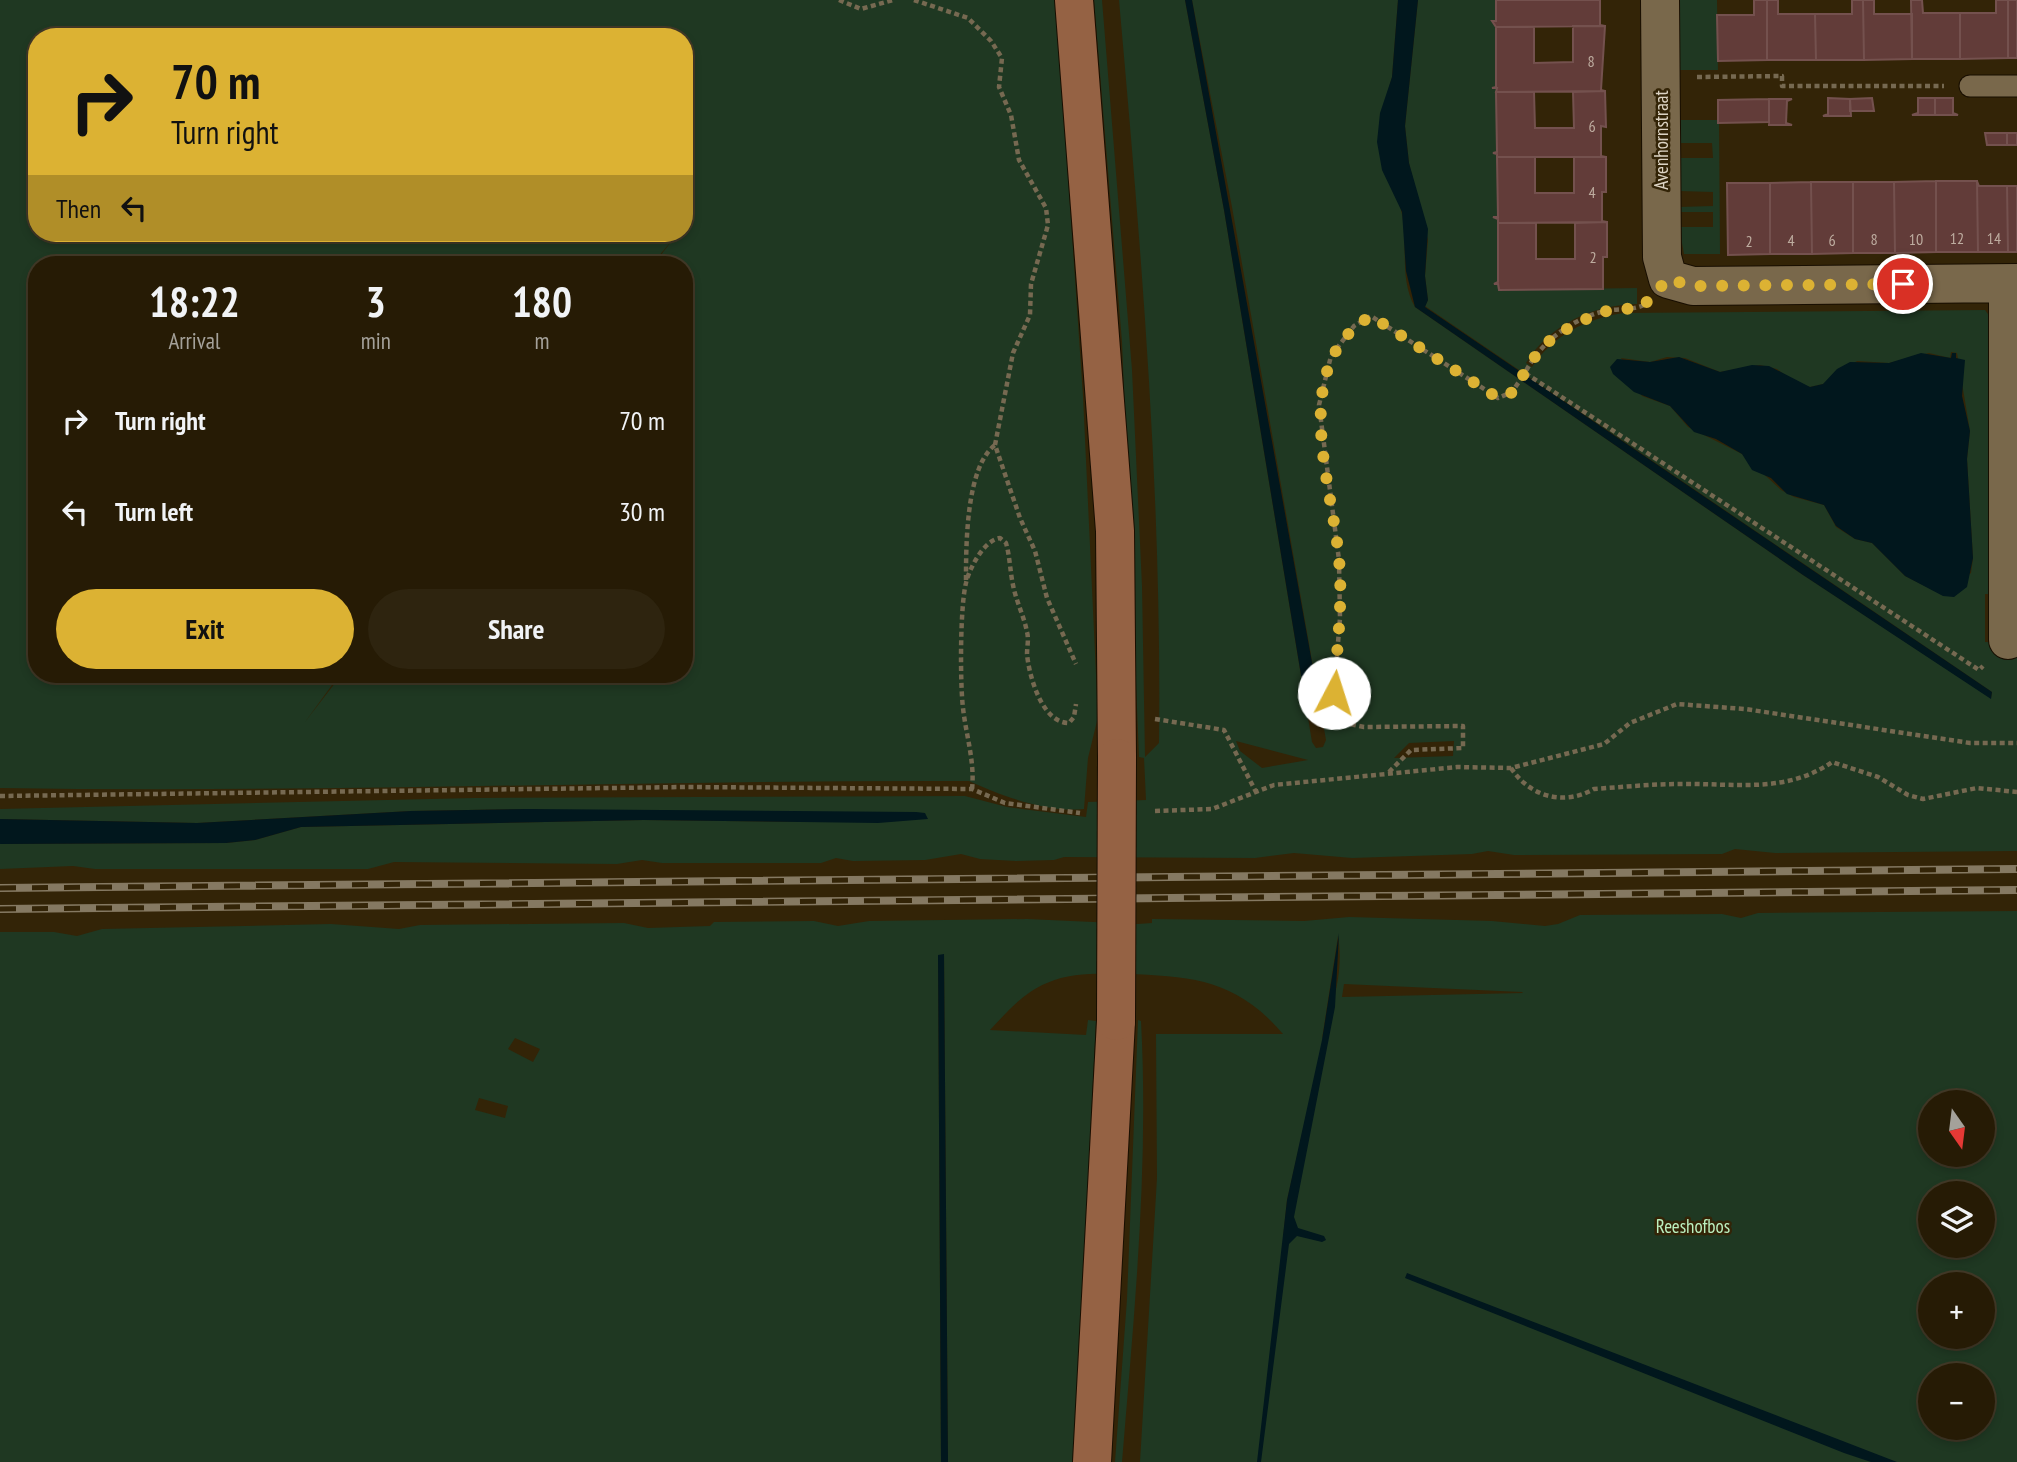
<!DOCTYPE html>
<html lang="en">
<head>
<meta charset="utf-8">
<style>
	:root { --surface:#261b05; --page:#2e240f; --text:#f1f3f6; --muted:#a4a19a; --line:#423927; --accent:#dcb233 }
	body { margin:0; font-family:"PT Sans Narrow",sans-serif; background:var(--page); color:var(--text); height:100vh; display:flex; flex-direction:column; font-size:26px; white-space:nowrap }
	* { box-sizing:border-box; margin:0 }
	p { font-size:23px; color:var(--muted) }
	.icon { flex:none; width:38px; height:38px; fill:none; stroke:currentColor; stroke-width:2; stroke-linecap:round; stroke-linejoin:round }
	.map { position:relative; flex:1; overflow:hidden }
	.details { position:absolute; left:28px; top:256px; width:665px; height:427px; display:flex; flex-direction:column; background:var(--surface); border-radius:28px; box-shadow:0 4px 10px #0003,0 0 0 2px var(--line) }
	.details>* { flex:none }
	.hud { position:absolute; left:28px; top:28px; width:665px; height:214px; border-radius:28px; box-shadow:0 4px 10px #0003,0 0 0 2px var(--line); background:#dcb233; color:#111; overflow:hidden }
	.needle { width:46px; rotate:166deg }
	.fabs { position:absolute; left:1918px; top:1090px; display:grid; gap:14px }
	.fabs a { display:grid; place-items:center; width:77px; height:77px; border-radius:50%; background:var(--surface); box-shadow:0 4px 10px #0003,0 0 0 2px var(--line); font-size:35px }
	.pin { position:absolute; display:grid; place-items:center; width:60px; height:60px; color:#fff; margin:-30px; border:4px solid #fff; border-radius:50%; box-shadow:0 2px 7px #0007 }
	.me { position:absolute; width:77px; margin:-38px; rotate:5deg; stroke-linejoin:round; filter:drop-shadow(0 0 5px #0008) }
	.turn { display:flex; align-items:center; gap:24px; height:147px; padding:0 28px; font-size:32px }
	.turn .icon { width:91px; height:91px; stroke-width:2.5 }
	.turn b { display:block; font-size:49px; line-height:60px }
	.then { display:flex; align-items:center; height:66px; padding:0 28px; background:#0003; gap:14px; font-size:26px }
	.eta { display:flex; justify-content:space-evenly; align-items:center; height:119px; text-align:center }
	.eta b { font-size:42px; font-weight:600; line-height:49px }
	.button { display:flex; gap:14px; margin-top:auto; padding:14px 28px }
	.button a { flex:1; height:80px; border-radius:42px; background:var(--accent); color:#111; font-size:28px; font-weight:600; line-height:80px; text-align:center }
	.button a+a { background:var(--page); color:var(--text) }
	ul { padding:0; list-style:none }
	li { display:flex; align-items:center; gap:21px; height:91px; padding:0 28px }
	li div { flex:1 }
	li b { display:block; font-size:26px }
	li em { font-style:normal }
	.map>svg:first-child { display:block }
</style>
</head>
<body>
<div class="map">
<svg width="2017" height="1462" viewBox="0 0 2017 1462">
	<rect width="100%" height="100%" fill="#332407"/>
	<path fill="#1f3822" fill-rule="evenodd" d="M0,0H1056L1083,396L1098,717L1088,758L1084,809C1047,813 1002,796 969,781C646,780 323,793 0,788ZM37,37H684V233H37ZM674,238L654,264H684V674H342L305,722L340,674H37V264H652Z
		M1094,0H1102L1132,370L1142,586L1145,757L1159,743C1162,494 1141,248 1119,0H1185L1224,210L1312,742L1316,748L1323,747L1326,740L1232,207L1192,0H1398L1392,77L1386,98L1399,204C1411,236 1397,276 1415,307L1803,575L1991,698L1992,692L1425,306L1428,300L1425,276L1428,240L1409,163L1405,126L1418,0H1496V21L1492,22L1496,23V87L1492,88H1497V152H1493L1497,154L1498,217H1493L1498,219V282L1495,284H1498V290L1637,288V304C1593,305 1550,324 1526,363L1532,367C1553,335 1586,319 1623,313L1985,310L1990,317L1996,594H1985V642L2017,643V851L1775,853L1735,849L1722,854L1514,855L1488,851L1472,854L1352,858L1294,853L1255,858L1064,857L1054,860L1016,861L980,859L961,854L925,860L853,861L836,858L821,863H662L642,860L617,864L394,862L368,869H95L73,866L0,869V844L226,843L255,840L301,827L644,820L807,822L528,809L411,811L197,823L0,819V809L474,798L965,796L1007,807L1086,817L1088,802L1146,800L1144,758L1139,757L1122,342ZM1951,352L1957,353L1970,431L1967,459L1973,558L1971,573L1943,595L1905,576L1872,543L1855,539L1836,527L1824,505L1794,497L1781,490L1742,454L1688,427L1670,406L1642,396L1621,358L1650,362L1667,357L1685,358L1720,372L1760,365L1777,369L1797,384L1810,387L1823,384L1857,361L1889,363L1929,353L1950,358ZM1236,741L1308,760L1262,768L1240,751ZM1454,741L1453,756L1394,758L1409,743Z
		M1678,0H1717L1718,70H1678Z
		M1679,120H1719L1720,254H1684L1679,227H1713V212H1679V207L1713,206V192L1679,191V158H1713L1712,143H1679Z
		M2017,911V1462H1140L1157,1178L1156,1034H1283C1237,980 1193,976 1126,974C1099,974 1072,972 1047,983C1024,992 1007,1012 990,1030L1086,1035L1088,1020L1096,1021L1074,1462H948L944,955H938L941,1462H0V932H54L77,936L102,929L331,924L399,929L420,925L624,923L648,928L710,926L714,922L814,921L838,926L869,921L1027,919L1138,924L1152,923V919L1304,921L1349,917L1492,921L1545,926L1558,924L1580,915L1722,914L1741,918L1758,913ZM1338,936C1344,972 1333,1005 1322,1039ZM1344,984L1522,992L1523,993L1342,997ZM515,1038L540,1049L533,1062L508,1049ZM1314,1081L1283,1238L1287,1200ZM479,1098L508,1106L505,1118L475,1110ZM1930,1102H1983V1155H1930ZM1930,1194H1983V1246H1930ZM1930,1284H1983V1337H1930ZM1930,1376H1983V1428H1930Z
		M1138,1020L1141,1021C1149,1167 1134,1316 1122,1462H1115L1127,1299Z"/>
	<path fill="#01171d" d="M1185,0H1192L1315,679L1302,681L1224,210Z
		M1398,0H1418L1405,126L1409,163L1428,229L1425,276L1428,300L1425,307L1992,692L1991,699L1803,575L1415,307L1406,271L1402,212L1382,170L1377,142L1380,113L1392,77Z
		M1921,353L1951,358L1952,353H1956V358L1965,360L1962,396L1970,431L1967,459L1973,558L1967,587L1954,597L1943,596L1905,576L1872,543L1855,539L1836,526L1824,505L1787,494L1771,478L1752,470L1742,454L1716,439L1694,432L1670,406L1634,392L1613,374L1610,367L1617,359L1650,362L1679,357L1720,372L1752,365L1769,366L1810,387L1823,384L1837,369L1850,362L1889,363Z
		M528,809L916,812L925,813L928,819L878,823L644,820L301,827L255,840L226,843L0,844V819L197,823L411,811Z
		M1339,933L1335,1007L1294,1217L1298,1228L1324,1236L1326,1240L1322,1242L1297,1236L1289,1244L1261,1462H1257L1287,1200L1322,1040Z
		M944,954L948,1462H941V1456L938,955Z
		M1407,1273L1897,1462H1871L1844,1453L1405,1278Z"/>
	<path fill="#623c39" stroke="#74514e" stroke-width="2" d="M1496,0H1600V25L1605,26L1496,27L1492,21H1496Z
		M1754,0H1767V60L1718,61L1717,15H1754Z
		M1767,0H1778V14H1815L1816,60H1767Z
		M1852,0H1863L1864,60H1816L1815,14H1852Z
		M1863,0H1874V14H1912V59L1864,60Z
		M1911,0H1922L1923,13H1960V59H1912Z
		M1996,0H2008V58L1960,59V13H1996Z
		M2008,0H2017V58H2008Z
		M1573,26H1605L1601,90L1605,91L1496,92L1497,88H1492L1496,87V27H1534V63L1573,62Z
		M1605,91L1606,127L1601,126V156L1606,157H1497V154L1493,153L1497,152L1496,92H1534L1535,128H1574L1573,92Z
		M1828,98L1850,99L1851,116H1823L1828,114Z
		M1872,98L1874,111H1850V99Z
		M1918,98H1935V115H1912L1918,113Z
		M1935,98H1953V113L1958,115H1935Z
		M1769,99V122L1718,123V100Z
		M1769,99H1792L1787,101L1786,123L1792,125H1769Z
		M1985,133H2007V145H1987Z
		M2007,133H2017V145H2007Z
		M1497,157H1535V193H1574V157H1606V192H1602V221L1607,222L1498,223V219L1493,217H1498Z
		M1936,181H1977L1978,252H1936Z
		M1936,181V252L1895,253L1894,182Z
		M1977,181L1979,186H2007L2008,252H1978Z
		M1811,182H1853V253L1812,254Z
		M1811,182L1812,254H1770V183Z
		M1853,182H1894L1895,253H1853Z
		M1727,183H1770V254L1728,255Z
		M2007,186H2017V252H2008Z
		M1607,222V257H1603V289L1499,290L1498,284H1494L1498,282V223H1536V259H1575V223Z"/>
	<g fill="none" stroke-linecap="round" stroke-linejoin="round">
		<defs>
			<path id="lane" d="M1970,86H2017"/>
			<path id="street" d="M1660,0L1662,257L1668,279L1693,286L2017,283
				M2008,284V640"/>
			<path id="secondary" d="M1074,0L1115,531L1117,758
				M1092,1462L1116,1021"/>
		</defs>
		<use href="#lane" stroke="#180e00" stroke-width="23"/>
		<use href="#street" stroke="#180e00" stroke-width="40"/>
		<use href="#secondary" stroke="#180e00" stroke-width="40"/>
		<path stroke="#766951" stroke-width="4.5" stroke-dasharray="5 3.5" stroke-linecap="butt" d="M839,0L861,9L893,0
			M914,0L968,18L991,41L1002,58L999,87L1011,115L1019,160L1046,208L1048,225L1031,284L1030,315L1013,353L995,445L1020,518L1035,551L1047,598L1076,664
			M1697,77L1782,76V86H1944
			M1644,305C1631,311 1615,308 1601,312C1570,320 1539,344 1525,373L1979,670L1983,666
			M966,580C966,545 966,467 995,445
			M1155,719L1224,730L1256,792
			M1511,768C1530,797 1564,806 1594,789C1623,787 1652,784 1681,784C1734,783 1786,794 1832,762L1878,777L1908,795L1923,799L1977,788L2017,792
			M1389,772L1411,750L1463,748V726L1364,727L1350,724L1341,716L1334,693L1340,618L1339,560L1319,405L1331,356L1354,326L1371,316L1498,398L1512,392L1525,373
			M972,789C975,762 966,735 963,708C960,684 960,606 966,583C969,569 984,540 1000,538L1006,543C1010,557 1010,571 1013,585C1016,601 1024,616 1027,632C1029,639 1027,647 1027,654C1029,676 1042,723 1069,723L1074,717L1076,704
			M0,796L685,787L972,789L1005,803L1080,813
			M1155,811L1212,809L1274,785L1457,767L1511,768L1604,744L1630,723L1677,704L1745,709L1970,743H2017"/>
		<use href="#lane" stroke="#79684b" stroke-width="21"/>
		<use href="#street" stroke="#79684b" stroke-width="38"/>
		<use href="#secondary" stroke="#956244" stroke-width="38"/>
		<defs>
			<path id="rail" d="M0,888L2017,869
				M0,909L2017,890"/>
		</defs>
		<use href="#rail" stroke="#857962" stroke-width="8"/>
		<use href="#rail" stroke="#332407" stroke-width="5" stroke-dasharray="16" stroke-linecap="butt"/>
		<defs>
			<path id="secondary-bridge" d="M1116,1021L1117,758"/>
		</defs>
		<use href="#secondary-bridge" stroke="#180e00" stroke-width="40" stroke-linecap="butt"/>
		<use href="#secondary-bridge" stroke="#956244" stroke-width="38"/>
	</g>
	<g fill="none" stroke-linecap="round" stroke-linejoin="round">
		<path stroke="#dcb233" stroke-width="12" stroke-dasharray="0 21.6" d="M1334,693C1337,648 1343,603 1339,559C1332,481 1287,366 1371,316L1498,398L1513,392L1532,360L1555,335L1600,312L1642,307L1668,279L1693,286L1903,284"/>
	</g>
	<g text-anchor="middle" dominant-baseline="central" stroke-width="5" stroke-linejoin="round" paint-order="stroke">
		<g font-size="16" fill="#beada0">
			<text x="1591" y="61">8</text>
			<text x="1592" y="126">6</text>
			<text x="1592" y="192">4</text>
			<text x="1957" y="238">12</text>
			<text x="1994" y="238">14</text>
			<text x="1874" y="239">8</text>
			<text x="1916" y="239">10</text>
			<text x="1791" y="240">4</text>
			<text x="1832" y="240">6</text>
			<text x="1749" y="241">2</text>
			<text x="1593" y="257">2</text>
		</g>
		<g font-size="19" fill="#dcd3c3" stroke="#332407">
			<text transform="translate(1661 140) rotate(-90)">Avenhornstraat</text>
		</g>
		<g font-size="19" fill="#bbf0c0" stroke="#332407">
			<text x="1693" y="1226">Reeshofbos</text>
		</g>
	</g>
</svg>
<div class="fabs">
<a><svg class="needle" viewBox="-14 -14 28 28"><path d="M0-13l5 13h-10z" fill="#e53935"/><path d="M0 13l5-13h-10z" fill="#a4a19a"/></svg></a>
<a><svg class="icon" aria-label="layers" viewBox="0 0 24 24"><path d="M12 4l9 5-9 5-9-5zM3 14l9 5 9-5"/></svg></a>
<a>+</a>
<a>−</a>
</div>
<div class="pin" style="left:1903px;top:284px;background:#d93025"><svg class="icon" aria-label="arrive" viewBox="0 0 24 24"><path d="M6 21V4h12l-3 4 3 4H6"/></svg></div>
<svg class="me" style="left:1334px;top:693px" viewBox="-20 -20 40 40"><circle r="19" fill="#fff"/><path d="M0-13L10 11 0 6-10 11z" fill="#dcb233"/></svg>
<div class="hud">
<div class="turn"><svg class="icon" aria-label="right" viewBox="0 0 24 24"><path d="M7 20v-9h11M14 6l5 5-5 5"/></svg><div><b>70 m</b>Turn right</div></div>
<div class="then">Then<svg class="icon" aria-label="left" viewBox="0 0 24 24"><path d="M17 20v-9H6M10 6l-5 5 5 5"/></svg></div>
</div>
<section class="details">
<div class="eta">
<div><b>18:22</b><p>Arrival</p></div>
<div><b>3</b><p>min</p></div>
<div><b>180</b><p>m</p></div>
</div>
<ul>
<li><svg class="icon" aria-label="right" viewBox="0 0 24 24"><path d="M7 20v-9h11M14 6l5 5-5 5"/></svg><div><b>Turn right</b></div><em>70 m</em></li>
<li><svg class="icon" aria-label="left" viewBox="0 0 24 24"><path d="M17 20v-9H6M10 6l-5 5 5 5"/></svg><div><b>Turn left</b></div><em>30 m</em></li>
</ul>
<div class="button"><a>Exit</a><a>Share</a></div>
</section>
</div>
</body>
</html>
